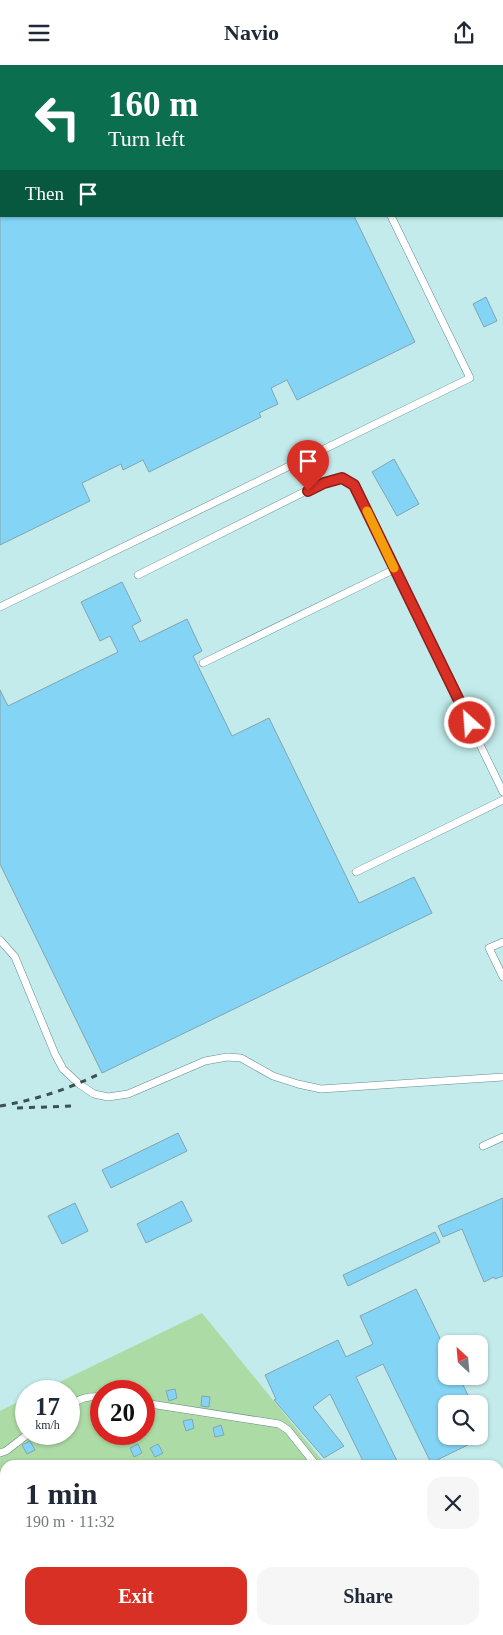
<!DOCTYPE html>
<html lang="en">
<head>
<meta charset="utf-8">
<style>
	:root { --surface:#fff; --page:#f6f6f7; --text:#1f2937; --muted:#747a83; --accent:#d93025 }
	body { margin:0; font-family:"Times New Roman",serif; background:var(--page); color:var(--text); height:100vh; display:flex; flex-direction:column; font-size:19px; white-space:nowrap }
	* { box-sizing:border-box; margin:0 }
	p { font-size:16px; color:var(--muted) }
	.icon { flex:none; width:28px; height:28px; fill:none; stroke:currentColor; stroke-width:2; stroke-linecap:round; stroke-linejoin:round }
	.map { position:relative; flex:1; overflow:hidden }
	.panel { position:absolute; left:0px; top:1395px; width:504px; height:175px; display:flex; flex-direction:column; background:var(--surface); border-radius:15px 15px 0 0; box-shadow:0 1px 4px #0004 }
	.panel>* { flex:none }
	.banner { position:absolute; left:0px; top:0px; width:504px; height:152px; box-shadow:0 1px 4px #0004; background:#0b6e4f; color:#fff; overflow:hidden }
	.needle { width:32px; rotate:334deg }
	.fabs { position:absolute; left:438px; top:1270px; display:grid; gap:10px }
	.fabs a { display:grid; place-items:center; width:50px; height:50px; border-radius:10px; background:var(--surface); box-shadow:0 1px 4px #0004; font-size:25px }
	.speed { position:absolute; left:15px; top:1315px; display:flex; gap:10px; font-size:25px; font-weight:700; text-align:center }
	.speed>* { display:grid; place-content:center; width:65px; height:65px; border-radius:50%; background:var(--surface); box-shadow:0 1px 4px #0004; line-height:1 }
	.speed small { font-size:12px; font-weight:400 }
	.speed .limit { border:8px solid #d22; background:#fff; color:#111 }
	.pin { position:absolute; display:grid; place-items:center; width:42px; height:42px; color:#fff; margin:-51px -21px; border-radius:50% 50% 50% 0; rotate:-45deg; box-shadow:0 0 5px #0007 }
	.pin .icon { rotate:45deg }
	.me { position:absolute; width:55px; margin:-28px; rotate:334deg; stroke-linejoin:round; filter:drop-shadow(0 0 4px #0008) }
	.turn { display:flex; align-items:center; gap:18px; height:105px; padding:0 25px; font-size:22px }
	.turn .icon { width:65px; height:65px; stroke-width:2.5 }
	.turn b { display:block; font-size:35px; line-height:42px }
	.then { display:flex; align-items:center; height:48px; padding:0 25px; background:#0003; gap:10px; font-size:19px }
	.round { display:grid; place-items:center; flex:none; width:52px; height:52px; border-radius:15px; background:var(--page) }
	.overview { display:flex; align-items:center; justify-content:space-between; height:85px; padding:0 25px }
	h1 { font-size:30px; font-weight:800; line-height:38px }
	.primary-button { display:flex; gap:10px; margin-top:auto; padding:10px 25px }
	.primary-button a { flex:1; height:58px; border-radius:15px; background:var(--accent); color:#fff; font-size:20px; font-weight:800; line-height:58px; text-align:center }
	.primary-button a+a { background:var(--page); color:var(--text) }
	header { display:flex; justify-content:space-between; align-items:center; height:65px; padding:0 25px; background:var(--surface); font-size:22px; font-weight:800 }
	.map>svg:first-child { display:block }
</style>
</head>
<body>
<header><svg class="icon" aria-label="menu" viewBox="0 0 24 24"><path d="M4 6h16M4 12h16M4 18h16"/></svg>Navio<svg class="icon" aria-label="share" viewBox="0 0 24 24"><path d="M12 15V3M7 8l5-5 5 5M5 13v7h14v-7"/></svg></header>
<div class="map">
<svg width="503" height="1570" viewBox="0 0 503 1570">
	<rect width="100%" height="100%" fill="#c3ebeb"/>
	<path fill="#addba5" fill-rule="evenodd" d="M202,1248L326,1400H5V1565H461L465,1570H0V1346L26,1333V1369H69V1326H41ZM101,1326H144V1369H101Z"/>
	<path fill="#83d4f5" stroke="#84a4b2" d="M0,151H354L415,277L297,335L287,315L271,323L278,339L259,348L261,352L149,407L143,395L123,405L121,399L82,418L90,436L0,480Z
		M486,232L497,256L484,262L473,239Z
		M394,394L419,439L397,451L372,407Z
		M122,517L141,556L132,561L140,577L187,554L202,586L193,591L232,671L269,653L359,838L414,812L432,848L102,1008L0,799V625L8,641L118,587L110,571L100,576L81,537Z
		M178,1068L187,1086L111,1123L102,1105Z
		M503,1133V1211L495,1214L494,1212L484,1217L462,1164L443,1172L438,1161Z
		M182,1136L192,1156L146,1178L137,1159Z
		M75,1138L88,1166L62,1179L48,1151Z
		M435,1167L440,1177L348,1221L343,1210Z
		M416,1224L446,1286V1311H459L472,1339H446V1371H486L431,1398L383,1299L356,1312L399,1400H365L330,1329L313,1342L344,1381L324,1393L274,1335L276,1334L265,1310L338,1275L346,1292L373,1279L360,1251Z
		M175,1324L177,1333L169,1336L166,1326Z
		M202,1331L210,1332L209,1342L201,1341Z
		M192,1354L194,1363L186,1366L183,1356Z
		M221,1360L224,1370L215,1372L213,1363Z
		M30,1376L35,1385L27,1389L22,1380Z
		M138,1379L142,1388L134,1392L130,1383Z
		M158,1379L163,1388L155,1392L150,1383Z"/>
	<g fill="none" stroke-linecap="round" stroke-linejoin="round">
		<defs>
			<path id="service" d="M317,0L318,1
				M138,510L324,417L342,413L354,420L503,727
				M0,542L470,313L391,151
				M203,598L395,504
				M356,807L503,735
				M0,875L15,892L55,989L63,1004L79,1019L94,1029L108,1032L128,1029L205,996L227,992L241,993L273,1011L298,1019L321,1024L503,1012
				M503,877L489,883L503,912
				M483,1081L503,1072
				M144,1338L279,1359L288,1365L316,1400
				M69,1341C80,1333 88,1331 101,1332
				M0,1388L6,1386L28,1369
				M0,1419L5,1420
				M499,1466L503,1475
				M0,1492L5,1494
				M275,1565L291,1570
				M444,1565L447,1570
				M70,1570L92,1565"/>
		</defs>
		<use href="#service" stroke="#678c8d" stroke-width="8"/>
		<use href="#service" stroke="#fff" stroke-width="7"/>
		<path stroke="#3c5252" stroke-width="3" stroke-dasharray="6 6" stroke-linecap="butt" d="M0,1041C35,1035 69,1024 101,1008
			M17,1043L72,1041"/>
	</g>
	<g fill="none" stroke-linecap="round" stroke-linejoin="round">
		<defs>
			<path id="route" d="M308,426L324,418L342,413L354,420L470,658"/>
		</defs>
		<use href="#route" stroke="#8d1f18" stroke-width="12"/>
		<use href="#route" stroke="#d93025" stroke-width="9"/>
		<path stroke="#f59e0b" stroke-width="9" d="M367,446L394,503"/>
	</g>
</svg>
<div class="fabs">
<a><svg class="needle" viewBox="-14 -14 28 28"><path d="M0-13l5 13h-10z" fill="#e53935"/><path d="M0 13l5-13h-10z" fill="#747a83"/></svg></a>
<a><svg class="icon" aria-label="search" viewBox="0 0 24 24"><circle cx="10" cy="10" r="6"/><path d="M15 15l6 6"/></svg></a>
</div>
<div class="speed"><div>17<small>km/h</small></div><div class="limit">20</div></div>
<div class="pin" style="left:308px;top:426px;background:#d93025"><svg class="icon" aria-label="arrive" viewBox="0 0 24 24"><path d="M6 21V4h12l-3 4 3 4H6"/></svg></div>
<svg class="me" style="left:470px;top:658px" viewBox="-20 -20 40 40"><circle r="17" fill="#d93025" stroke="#fff" stroke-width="3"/><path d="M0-11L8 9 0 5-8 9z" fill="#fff"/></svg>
<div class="banner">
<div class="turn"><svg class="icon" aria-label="left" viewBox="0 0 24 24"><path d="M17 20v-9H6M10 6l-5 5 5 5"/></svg><div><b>160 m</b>Turn left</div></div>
<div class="then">Then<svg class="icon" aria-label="arrive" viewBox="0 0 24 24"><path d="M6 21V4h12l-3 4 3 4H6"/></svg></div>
</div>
<section class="panel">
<div class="overview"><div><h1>1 min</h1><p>190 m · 11:32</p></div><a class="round"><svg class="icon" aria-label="close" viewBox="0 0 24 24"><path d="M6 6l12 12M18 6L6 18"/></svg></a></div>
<div class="primary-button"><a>Exit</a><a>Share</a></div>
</section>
</div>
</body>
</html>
